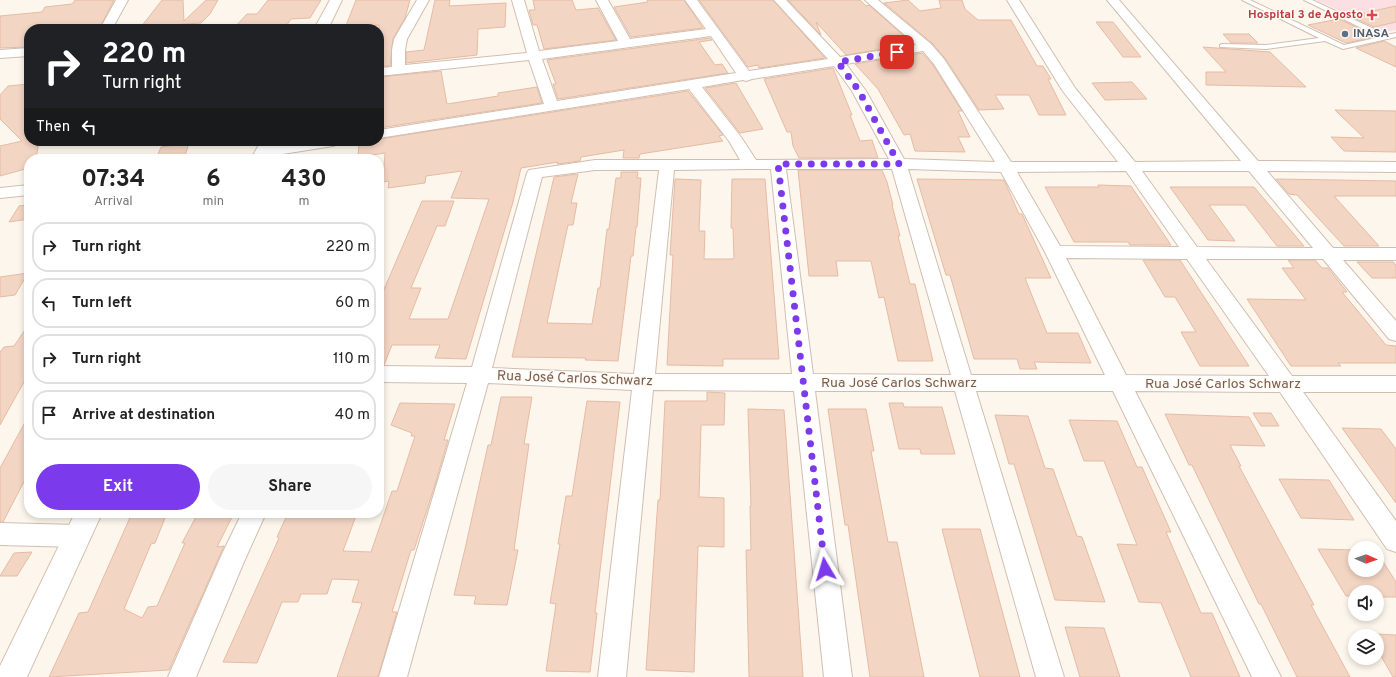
<!DOCTYPE html>
<html lang="en">
<head>
<meta charset="utf-8">
<style>
	:root { --surface:#fff; --page:#f6f6f6; --text:#222; --muted:#767676; --line:#e0e0e0; --accent:#7c3aed }
	body { margin:0; font-family:Overpass,sans-serif; background:var(--page); color:var(--text); height:100vh; display:flex; flex-direction:column; font-size:15px; white-space:nowrap }
	* { box-sizing:border-box; margin:0 }
	p { font-size:13px; color:var(--muted) }
	.icon { flex:none; width:22px; height:22px; fill:none; stroke:currentColor; stroke-width:2; stroke-linecap:round; stroke-linejoin:round }
	.map { position:relative; flex:1; overflow:hidden }
	.sheet { position:absolute; left:24px; top:154px; width:360px; height:364px; display:flex; flex-direction:column; background:var(--surface); border-radius:16px; box-shadow:0 2px 6px #0003 }
	.sheet>* { flex:none }
	.banner { position:absolute; left:24px; top:24px; width:360px; height:122px; border-radius:16px; box-shadow:0 2px 6px #0003; background:#202124; color:#fff; overflow:hidden }
	.needle { width:26px; rotate:92deg }
	.controls { position:absolute; left:1348px; top:541px; display:grid; gap:8px }
	.controls a { display:grid; place-items:center; width:36px; height:36px; border-radius:50%; background:var(--surface); box-shadow:0 2px 6px #0003; font-size:20px }
	.pin { position:absolute; display:grid; place-items:center; width:34px; height:34px; color:#fff; margin:-17px; border-radius:8px; box-shadow:0 2px 6px #0006 }
	.me { position:absolute; width:44px; margin:-22px; rotate:353deg; stroke-linejoin:round; filter:drop-shadow(0 0 3px #0008) }
	.turn { display:flex; align-items:center; gap:14px; height:84px; padding:0 12px; font-size:18px }
	.turn .icon { width:52px; height:52px; stroke-width:2.5 }
	.turn b { display:block; font-size:28px; line-height:34px }
	.then { display:flex; align-items:center; height:38px; padding:0 12px; background:#0003; gap:8px; font-size:15px }
	.eta { display:flex; justify-content:space-evenly; align-items:center; height:68px; text-align:center }
	.eta b { font-size:24px; font-weight:700; line-height:28px }
	.action { display:flex; gap:8px; margin-top:auto; padding:8px 12px }
	.action a { flex:1; height:46px; border-radius:24px; background:var(--accent); color:#fff; font-size:16px; font-weight:700; line-height:46px; text-align:center }
	.action a+a { background:var(--page); color:var(--text) }
	ul { padding:0; list-style:none }
	li { display:flex; align-items:center; gap:12px; height:50px; margin:0 8px 6px; padding:0 4px; border:2px solid var(--line); border-radius:16px }
	li div { flex:1 }
	li b { display:block; font-size:15px }
	li em { font-style:normal }
	.map>svg:first-child { display:block }
</style>
</head>
<body>
<div class="map">
<svg width="1396" height="677" viewBox="0 0 1396 677">
	<rect width="100%" height="100%" fill="#fdf6ec"/>
	<path fill="#fbdfe3" d="M1316,0H1396V30L1386,32Z"/>
	<path fill="#f3d5c3" stroke="#e6bba3" d="M75,0H114L99,29H29V47L0,48V16L42,12L45,7L72,4Z
		M162,0H183L184,21L206,0H218L210,14L201,23L141,27Z
		M268,0H321L310,18L291,19L284,29H233L247,14H257Z
		M356,0H410L405,18L393,39L390,66H379V25L345,28Z
		M435,0H450L449,6L506,3L505,27L478,29L477,55L406,63V52L424,50Z
		M533,0H572L576,10L598,8L616,40L544,49L537,25H533L529,10H535Z
		M647,0H684L703,28L631,37L614,7L648,2Z
		M699,0H773L825,58L759,68L758,65L748,67Z
		M788,0H860L866,6L869,5L913,44L846,55L816,22L821,35Z
		M908,0L920,11L941,8L939,0H962L965,9L978,20H1011L1037,66H1043L1051,79H1048L1066,115H1039L1029,95H995L1004,109L979,110L945,58L932,43L884,3Z
		M1396,6V22L1374,27L1350,16Z
		M1339,19L1362,30H1361L1375,37L1346,43L1308,25Z
		M1096,22H1113L1141,57H1123Z
		M1223,34H1249L1258,43H1231Z
		M710,38L712,40L699,42L715,65L722,64L728,73L558,99L553,84H556L547,60Z
		M1384,41L1396,47V67L1356,48Z
		M1203,47L1270,52L1306,87L1206,85V72H1226Z
		M922,53L933,65L962,111H958L970,137H958L965,152L915,151L910,134L904,135L878,89L855,64Z
		M833,68L852,115H850L860,141L872,140L878,158H799L793,146L791,132H787L764,79Z
		M441,71L447,104L498,96V93L537,87L542,103L379,128V77Z
		M1132,82L1147,99L1105,100L1092,83Z
		M736,83L763,129L740,133L705,88Z
		M29,84V141H39L36,159H29V168L0,176V146L22,141L0,119V95L8,86Z
		M688,91L723,135L719,136L723,141L640,154L639,158H623L624,150L581,157L580,161L557,164L558,162L521,168L513,202L466,359L435,358L440,345H392L384,365H379V301L422,201H454L445,226H437L411,288H421L409,319H448L489,199L451,198L462,171L426,176L425,183L388,188L389,181L383,182L385,153L358,157L359,143L379,141V139Z
		M1335,110L1396,111V152L1344,151L1331,137L1364,138Z
		M189,143L184,159H156L161,147Z
		M798,170H882L887,182L893,205H892L900,236H898L910,284H915L933,361H898L884,297L879,298L871,261H836L838,276H809Z
		M621,172H638L637,178H641L637,227H636L633,256H631L618,361L585,360L586,358L512,357L554,177L578,174L571,203H577L573,225H568L547,323L592,324L598,288H600L607,229H609L616,178H621Z
		M675,179L701,180L699,231H705L704,259H732L734,258L733,228H731L732,179H765L779,359H723V366L667,365L673,255H670Z
		M917,179L1004,180L1019,214H1022L1051,278H1025L1047,333H1078L1091,363L1034,362L1037,369H1020L1017,359H974L950,275H946Z
		M1276,179L1396,181V196H1334L1379,246H1344L1297,195L1289,194Z
		M1098,185L1131,186L1171,245H1130L1128,242H1074L1045,187H1099Z
		M1170,187H1254L1304,246H1277L1245,205H1209L1235,241L1208,240Z
		M29,205V219L9,222L19,206Z
		M1143,260H1180L1249,366H1200L1181,332H1196L1175,297H1165Z
		M1288,260H1315L1322,268H1328L1347,292H1342L1386,345L1396,346V363H1338L1341,366H1291L1247,299L1306,300L1282,268H1294Z
		M1357,262H1393L1396,265V278H1372Z
		M28,273L15,295L0,297V277Z
		M29,324V373L0,425V352L4,347L14,346Z
		M707,392L725,393L724,425H701L699,497L724,498V547L698,546L694,672L646,670L658,500H660L665,401H707Z
		M501,397H532L524,444H529L514,550H518L507,605L474,604L476,596L454,595L465,549L488,445H491Z
		M587,401L620,402L595,613H597L590,672L546,671L556,604L550,603L560,544H558L566,496H572Z
		M400,403L455,404L444,440H448L434,488L414,550H411L392,612H397L378,677H337L362,603L352,602L359,580L332,579L327,594H301L298,602H282L257,663L223,662L279,538L277,537L288,513H357L343,551L371,552L392,491H397L415,436H411L412,433L391,425Z
		M889,403H903L904,407H942L955,454H921L920,449H899Z
		M748,409L784,410L803,677H749L746,550H751L750,506H751Z
		M828,409H866L874,451H871L888,542H897L924,677H870L848,525H845Z
		M1253,413H1271L1279,426H1261Z
		M1165,414L1249,417L1265,446L1230,445L1241,466H1239L1314,605H1311L1350,677H1297L1261,604H1259L1192,465H1189Z
		M29,415V472L3,522H0V468Z
		M995,415L1028,416L1045,468L1053,469L1077,536L1082,537L1105,602L1055,600L1014,464H1009Z
		M1069,420L1117,421L1137,467H1142L1171,532H1166L1201,613H1212L1240,677H1191L1161,603L1139,602L1117,544L1137,545L1104,461H1084Z
		M1342,428L1381,429L1396,449V503Z
		M1279,479L1329,480L1354,520L1301,518Z
		M132,513H167L155,543L151,544L124,609L142,618L148,607L157,606L185,543H182L198,513H234L217,547L224,546L169,670L49,677L79,613L88,612Z
		M942,529H980L1020,677H980Z
		M1318,549L1355,550V570H1377V552L1396,582V597H1377V592H1355V596H1346Z
		M32,552L17,576H0L14,553Z
		M1065,627L1104,628L1120,677H1080Z
		M1377,634L1396,635V677H1393L1377,649Z"/>
	<g fill="none" stroke-linecap="round" stroke-linejoin="round">
		<defs>
			<path id="service" d="M1242,0H1250L1344,45L1380,37L1304,0H1312L1387,35L1396,33V37L1343,49L1325,41L1266,49L1220,47V45L1222,44L1266,45L1319,38Z"/>
			<path id="minor" d="M116,0H128L112,29H100Z
				M417,0H429L407,39L405,50V65L527,53L512,0H524L539,51L618,41L596,0H608L630,39L706,29L685,0H697L749,71L828,59L774,0H786L840,57L916,45L865,0H878L931,44L944,59L1011,162H1118L1062,90L1007,0H1019L1075,88L1135,162L1241,161L1107,0H1119L1258,161L1396,162V172L1267,171L1333,248H1396V260H1343L1396,321V341L1389,339L1323,259H1206L1292,376H1396V392H1303L1396,521V552L1387,549L1280,392L1135,391L1281,677H1252L1113,391H976L1064,677H1036L955,391H815L852,677H824L794,391L653,390L626,677H598L632,390L488,383L407,677H379L467,383L379,382V366L472,367L527,173L529,170L595,160H740L729,141L689,89L379,138V130L544,104L529,60L379,76V68L392,67V50L394,39ZM711,36L736,73L557,101L542,59ZM923,51L934,64L995,162L904,159L866,91L846,64ZM834,66L852,91L889,159L756,160L741,137L702,87L743,80L746,81L752,79ZM750,169H771L792,374H655L674,170ZM786,169H892L951,375L813,374ZM908,169L1001,172L1045,252L1105,375H971ZM595,170H659L634,374L492,368L542,177ZM1126,171L1179,247L1060,246L1017,172ZM1142,171H1249L1313,248L1197,247ZM1066,258L1187,259L1269,376L1126,375Z
				M29,48V56L0,58V50Z
				M304,141H341L338,144L333,146L264,157L259,155L256,152L259,149L264,147Z
				M29,185V195L0,198V188Z
				M242,513H266L243,564L196,677H168L222,554Z
				M0,523L78,525L87,528L90,536L87,544L78,547L0,545Z"/>
			<path id="secondary" d="M330,0H342L328,29H314Z
				M261,141H277L269,159H251Z
				M75,513H102L27,677H0V666Z"/>
		</defs>
		<use href="#service" stroke="#d1beb0" stroke-width="2"/>
		<use href="#minor" stroke="#d1beb0" stroke-width="2"/>
		<use href="#secondary" stroke="#d6c0b0" stroke-width="2"/>
		<use href="#service" fill="#fff" fill-rule="evenodd"/>
		<use href="#minor" fill="#fff" fill-rule="evenodd"/>
		<use href="#secondary" fill="#fff" fill-rule="evenodd"/>
	</g>
	<g fill="none" stroke-linecap="round" stroke-linejoin="round">
		<path stroke="#7c3aed" stroke-width="7" stroke-dasharray="0 12.6" d="M825,569L778,164H899L859,91L838,62L897,52"/>
	</g>
	<path fill="#e0444e" stroke="#fffaf3" stroke-width="1.5" d="M1370 9h4v4h4v4h-4v4h-4v-4h-4v-4h4z"/>
	<circle fill="#5c6f8a" stroke="#fffaf3" stroke-width="1.5" cx="1345" cy="34" r="4"/>
	<g text-anchor="middle" dominant-baseline="central" stroke-width="3" stroke-linejoin="round" paint-order="stroke">
		<g font-size="12" font-weight="bold" fill="#be3a42" stroke="#fffaf3" text-anchor="end">
			<text x="1363" y="15">Hospital 3 de Agosto</text>
		</g>
		<g font-size="12" font-weight="bold" fill="#4e5e75" stroke="#fffaf3" text-anchor="start">
			<text x="1353" y="34">INASA</text>
		</g>
		<g font-size="14" fill="#7a5c4d" stroke="#fffaf3">
			<text transform="translate(575 379) rotate(2)">Rua José Carlos Schwarz</text>
			<text x="899" y="383">Rua José Carlos Schwarz</text>
			<text x="1223" y="384">Rua José Carlos Schwarz</text>
		</g>
	</g>
</svg>
<div class="controls">
<a><svg class="needle" viewBox="-14 -14 28 28"><path d="M0-13l5 13h-10z" fill="#e53935"/><path d="M0 13l5-13h-10z" fill="#767676"/></svg></a>
<a><svg class="icon" aria-label="sound" viewBox="0 0 24 24"><path d="M4 9h4l5-4v14l-5-4H4zM17 9q2 3 0 6"/></svg></a>
<a><svg class="icon" aria-label="layers" viewBox="0 0 24 24"><path d="M12 4l9 5-9 5-9-5zM3 14l9 5 9-5"/></svg></a>
</div>
<div class="pin" style="left:897px;top:52px;background:#d93025"><svg class="icon" aria-label="arrive" viewBox="0 0 24 24"><path d="M6 21V4h12l-3 4 3 4H6"/></svg></div>
<svg class="me" style="left:825px;top:569px" viewBox="-20 -20 40 40"><path d="M0-17L14 15 0 8-14 15z" fill="#7c3aed" stroke="#fff" stroke-width="4"/></svg>
<div class="banner">
<div class="turn"><svg class="icon" aria-label="right" viewBox="0 0 24 24"><path d="M7 20v-9h11M14 6l5 5-5 5"/></svg><div><b>220 m</b>Turn right</div></div>
<div class="then">Then<svg class="icon" aria-label="left" viewBox="0 0 24 24"><path d="M17 20v-9H6M10 6l-5 5 5 5"/></svg></div>
</div>
<section class="sheet">
<div class="eta">
<div><b>07:34</b><p>Arrival</p></div>
<div><b>6</b><p>min</p></div>
<div><b>430</b><p>m</p></div>
</div>
<ul>
<li><svg class="icon" aria-label="right" viewBox="0 0 24 24"><path d="M7 20v-9h11M14 6l5 5-5 5"/></svg><div><b>Turn right</b></div><em>220 m</em></li>
<li><svg class="icon" aria-label="left" viewBox="0 0 24 24"><path d="M17 20v-9H6M10 6l-5 5 5 5"/></svg><div><b>Turn left</b></div><em>60 m</em></li>
<li><svg class="icon" aria-label="right" viewBox="0 0 24 24"><path d="M7 20v-9h11M14 6l5 5-5 5"/></svg><div><b>Turn right</b></div><em>110 m</em></li>
<li><svg class="icon" aria-label="arrive" viewBox="0 0 24 24"><path d="M6 21V4h12l-3 4 3 4H6"/></svg><div><b>Arrive at destination</b></div><em>40 m</em></li>
</ul>
<div class="action"><a>Exit</a><a>Share</a></div>
</section>
</div>
</body>
</html>
